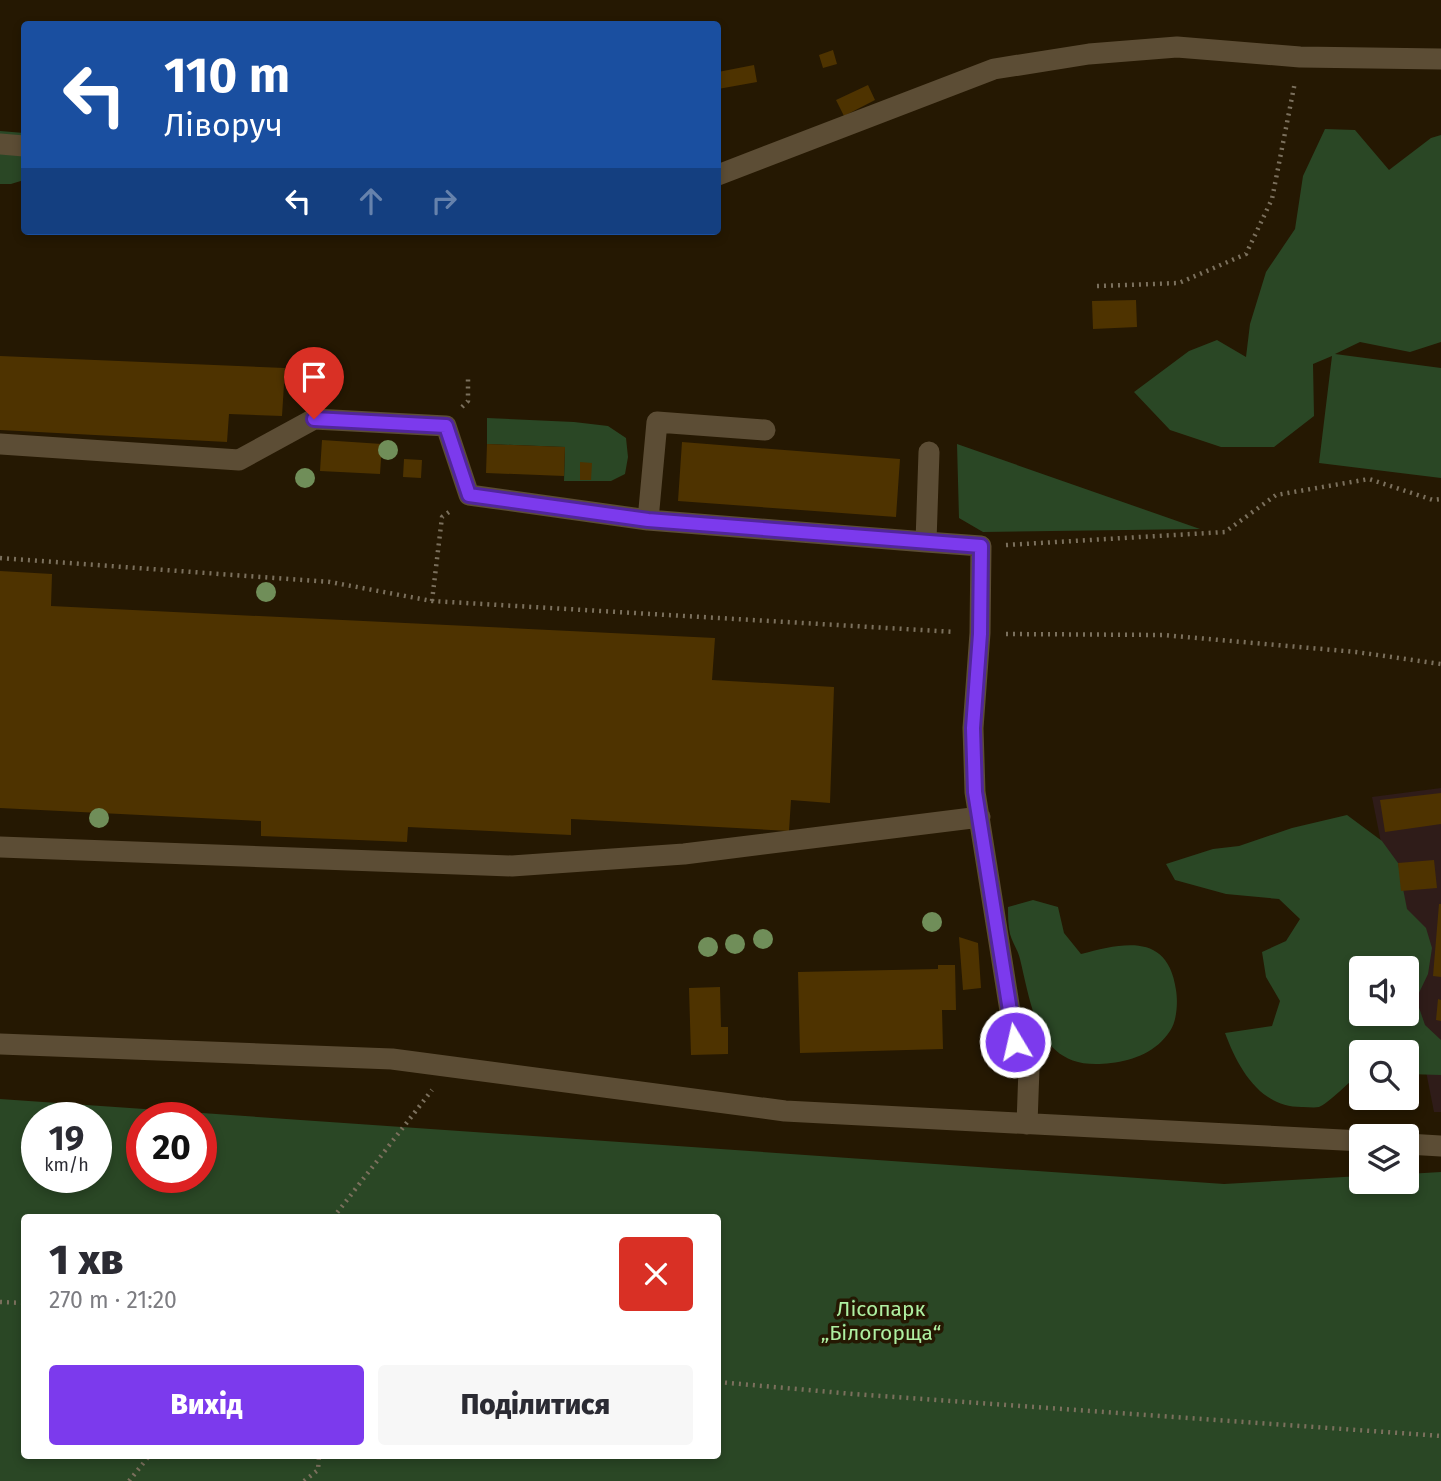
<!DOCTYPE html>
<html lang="uk">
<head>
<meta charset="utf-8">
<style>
	:root { --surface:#fff; --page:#f7f7f7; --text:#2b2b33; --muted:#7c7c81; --accent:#7c3aed }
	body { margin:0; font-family:"Fira Sans",sans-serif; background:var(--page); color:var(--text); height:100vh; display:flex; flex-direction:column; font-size:26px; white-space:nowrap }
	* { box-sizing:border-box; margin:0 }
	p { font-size:23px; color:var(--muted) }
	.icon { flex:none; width:38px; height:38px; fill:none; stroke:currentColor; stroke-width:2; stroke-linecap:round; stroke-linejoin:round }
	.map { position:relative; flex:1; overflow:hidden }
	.panel { position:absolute; left:21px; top:1214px; width:700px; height:245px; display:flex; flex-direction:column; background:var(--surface); border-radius:7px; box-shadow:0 4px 10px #0003 }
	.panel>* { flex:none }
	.guide { position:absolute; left:21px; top:21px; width:700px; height:214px; border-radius:7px; box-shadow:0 4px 10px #0003; background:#1a4fa0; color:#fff; overflow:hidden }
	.tools { position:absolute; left:1349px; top:956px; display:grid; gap:14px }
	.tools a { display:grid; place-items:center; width:70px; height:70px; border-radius:7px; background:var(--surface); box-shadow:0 4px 10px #0003; font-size:35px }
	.speed { position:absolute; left:21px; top:1102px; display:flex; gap:14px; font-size:35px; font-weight:700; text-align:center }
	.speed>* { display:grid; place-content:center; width:91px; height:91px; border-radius:50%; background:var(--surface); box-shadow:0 4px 10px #0003; line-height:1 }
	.speed small { font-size:18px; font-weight:400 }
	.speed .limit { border:10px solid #d22; background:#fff; color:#111 }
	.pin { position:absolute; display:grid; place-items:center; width:60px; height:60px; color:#fff; margin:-72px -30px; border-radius:50% 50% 50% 0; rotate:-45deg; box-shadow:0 0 7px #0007 }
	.pin .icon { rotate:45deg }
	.me { position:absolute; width:77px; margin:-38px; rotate:351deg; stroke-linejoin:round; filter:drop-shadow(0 0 5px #0008) }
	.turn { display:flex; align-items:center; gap:24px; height:147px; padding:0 28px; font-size:32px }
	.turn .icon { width:91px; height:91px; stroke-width:2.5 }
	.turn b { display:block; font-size:49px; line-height:60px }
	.lanes { display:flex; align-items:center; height:66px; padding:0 28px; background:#0003; justify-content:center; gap:35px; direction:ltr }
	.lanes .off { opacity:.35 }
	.round { display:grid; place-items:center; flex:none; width:74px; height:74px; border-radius:7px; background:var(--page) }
	.head { display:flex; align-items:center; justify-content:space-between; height:119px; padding:0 28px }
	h1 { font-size:42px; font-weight:800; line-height:52px }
	.primary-button { display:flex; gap:14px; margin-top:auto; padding:14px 28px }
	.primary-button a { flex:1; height:80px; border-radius:7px; background:var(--accent); color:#fff; font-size:28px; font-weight:800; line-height:80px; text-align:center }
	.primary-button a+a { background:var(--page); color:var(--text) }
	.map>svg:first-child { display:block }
</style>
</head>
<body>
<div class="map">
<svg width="1441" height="1481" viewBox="0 0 1441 1481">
	<rect width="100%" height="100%" fill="#251802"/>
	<path fill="#2f1c19" d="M1441,788V1112H1434L1372,797Z"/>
	<path fill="#2a4725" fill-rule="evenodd" d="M1325,129L1355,130L1389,170L1431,138L1441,135V342L1410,352L1360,342L1335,354L1441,368V478L1319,463L1332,356L1313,364L1314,416L1274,447H1221L1170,430L1134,392L1189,351L1217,340L1246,357L1250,324L1266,272L1295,229L1303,176Z
		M0,131L24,133V180L11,184H0Z
		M487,418L574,422L608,426L626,438L628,457L625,474L611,481H564L565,447L487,444Z
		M957,444L1200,529L983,532L959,518Z
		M1347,815L1382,841L1398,863L1407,909L1426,928L1432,948L1428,974L1416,999L1425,1025L1441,1040V1075L1407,1074V1052H1362L1361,1072C1353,1079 1326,1105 1319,1107C1314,1108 1308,1107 1303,1107C1260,1108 1238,1068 1225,1033L1272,1026L1280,1001L1266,977L1262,952L1286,941L1300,919L1279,899L1226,894L1175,880L1166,864L1213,849L1239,846L1292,828ZM1362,968H1407V1013H1362Z
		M1033,900L1058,907L1064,933L1081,954C1123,943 1168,932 1176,990C1178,1002 1177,1021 1170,1031C1156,1052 1135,1060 1111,1063C1039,1073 1033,1013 1020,959C1018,950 1012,942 1010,934C1008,926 1008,916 1008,907Z
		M0,1099L1224,1184L1361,1176L1362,1181H1407V1174L1441,1172V1481H0ZM37,1118H96V1178H37ZM142,1118H201V1178H142ZM24,1218H718V1456H24Z"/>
	<path fill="#4e3300" d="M833,50L837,64L823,68L819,55Z
		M754,65L757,82L718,89V72Z
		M868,85L875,100L844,116L836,100Z
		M1136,300L1137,327L1093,329L1092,301Z
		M0,356L285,368L282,416L229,414L227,442L0,430Z
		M322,440L382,444L380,474L320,471Z
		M682,442L900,459L896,517L678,501Z
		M487,444L565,447L564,476L486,473Z
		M404,459L422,460L421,478L403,477Z
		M580,462L592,463L591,480H580Z
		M0,571L52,574L51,606L715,638L712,680L834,687L830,803L791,800L789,831L571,819V835L408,827L407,842L261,836V821L0,808Z
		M1441,793V824L1385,832L1380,800Z
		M1434,860L1437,888L1401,891L1398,863Z
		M1439,904H1441V977L1433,976Z
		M959,937L978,943L981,988L963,990Z
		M938,965H955L956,1010H942L943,1049L800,1053L798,972L938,969Z
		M720,987L721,1027H728V1054L691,1055L689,988Z
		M1438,999L1441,1000V1021L1436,1020Z"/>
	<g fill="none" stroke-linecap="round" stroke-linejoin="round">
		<path stroke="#7b705d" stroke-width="4.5" stroke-dasharray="2 5" stroke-linecap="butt" d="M1097,286L1179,283L1246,254L1272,199L1295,82
			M462,407L468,401V375
			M1006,545L1225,532L1276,495L1369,479L1433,500L1441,499
			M0,558L330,582L432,601L955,632
			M432,601L442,517L449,512
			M1006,634L1163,635L1356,652L1441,664
			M333,1218L432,1090
			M0,1302L24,1303
			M718,1382L853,1394L1441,1436
			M129,1481L149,1456
			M304,1481L318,1470L319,1456"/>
		<path stroke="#5c4d35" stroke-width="21" d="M0,144L24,146
			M718,175L994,69L1089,54L1177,47L1300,57L1441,59
			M0,444L239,460L314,419L446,426L469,495L648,520L926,542
			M929,452L926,542L981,546L980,633L973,728L975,792L1015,1042L1029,1068L1027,1124
			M648,520L657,422L765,430
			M0,847L512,866L684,854L980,817
			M0,1044L392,1059L785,1111L1362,1141
			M1407,1144L1441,1146"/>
	</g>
	<g fill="#708e59">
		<circle cx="388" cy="450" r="10"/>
		<circle cx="305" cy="478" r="10"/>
		<circle cx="266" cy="592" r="10"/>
		<circle cx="99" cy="818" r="10"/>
		<circle cx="932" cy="922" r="10"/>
		<circle cx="763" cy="939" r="10"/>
		<circle cx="735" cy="944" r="10"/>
		<circle cx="708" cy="947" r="10"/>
	</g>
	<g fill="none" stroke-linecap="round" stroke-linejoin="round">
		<defs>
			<path id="route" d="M314,419L446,426L469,495L648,520L981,546L980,634L973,728L975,792L1015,1042"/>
		</defs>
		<use href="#route" stroke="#51269a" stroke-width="18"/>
		<use href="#route" stroke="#7c3aed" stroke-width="12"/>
	</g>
	<g text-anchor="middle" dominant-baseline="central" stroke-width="7" stroke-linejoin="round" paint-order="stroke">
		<g font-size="21" fill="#aeefa1" stroke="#251802">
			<text x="881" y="1309">Лісопарк<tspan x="881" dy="24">„Білогорща“</tspan></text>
		</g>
	</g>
</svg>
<div class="tools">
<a><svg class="icon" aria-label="sound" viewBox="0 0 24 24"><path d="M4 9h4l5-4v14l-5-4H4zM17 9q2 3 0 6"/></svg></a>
<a><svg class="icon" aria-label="search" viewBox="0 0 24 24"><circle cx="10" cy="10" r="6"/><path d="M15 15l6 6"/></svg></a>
<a><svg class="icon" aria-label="layers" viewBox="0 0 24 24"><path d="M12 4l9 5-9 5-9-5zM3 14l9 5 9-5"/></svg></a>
</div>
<div class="speed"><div>19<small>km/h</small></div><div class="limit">20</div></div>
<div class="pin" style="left:314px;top:419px;background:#d93025"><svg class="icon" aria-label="arrive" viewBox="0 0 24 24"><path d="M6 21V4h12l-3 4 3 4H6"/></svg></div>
<svg class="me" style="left:1015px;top:1042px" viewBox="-20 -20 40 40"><circle r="17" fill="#7c3aed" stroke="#fff" stroke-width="3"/><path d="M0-11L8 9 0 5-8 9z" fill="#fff"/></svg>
<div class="guide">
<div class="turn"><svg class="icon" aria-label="left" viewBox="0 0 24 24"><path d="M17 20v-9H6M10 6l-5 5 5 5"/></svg><div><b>110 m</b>Ліворуч</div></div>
<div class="lanes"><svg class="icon" aria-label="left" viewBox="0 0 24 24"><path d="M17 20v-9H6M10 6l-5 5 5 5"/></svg><svg class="icon off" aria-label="ahead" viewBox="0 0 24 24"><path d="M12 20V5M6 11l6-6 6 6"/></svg><svg class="icon off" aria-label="right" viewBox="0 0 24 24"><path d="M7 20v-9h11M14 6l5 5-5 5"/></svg></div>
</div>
<section class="panel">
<div class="head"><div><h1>1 хв</h1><p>270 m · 21:20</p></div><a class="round" style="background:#d93025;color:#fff"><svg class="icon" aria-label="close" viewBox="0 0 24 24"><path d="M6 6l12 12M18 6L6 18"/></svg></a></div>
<div class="primary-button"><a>Вихід</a><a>Поділитися</a></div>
</section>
</div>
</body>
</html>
